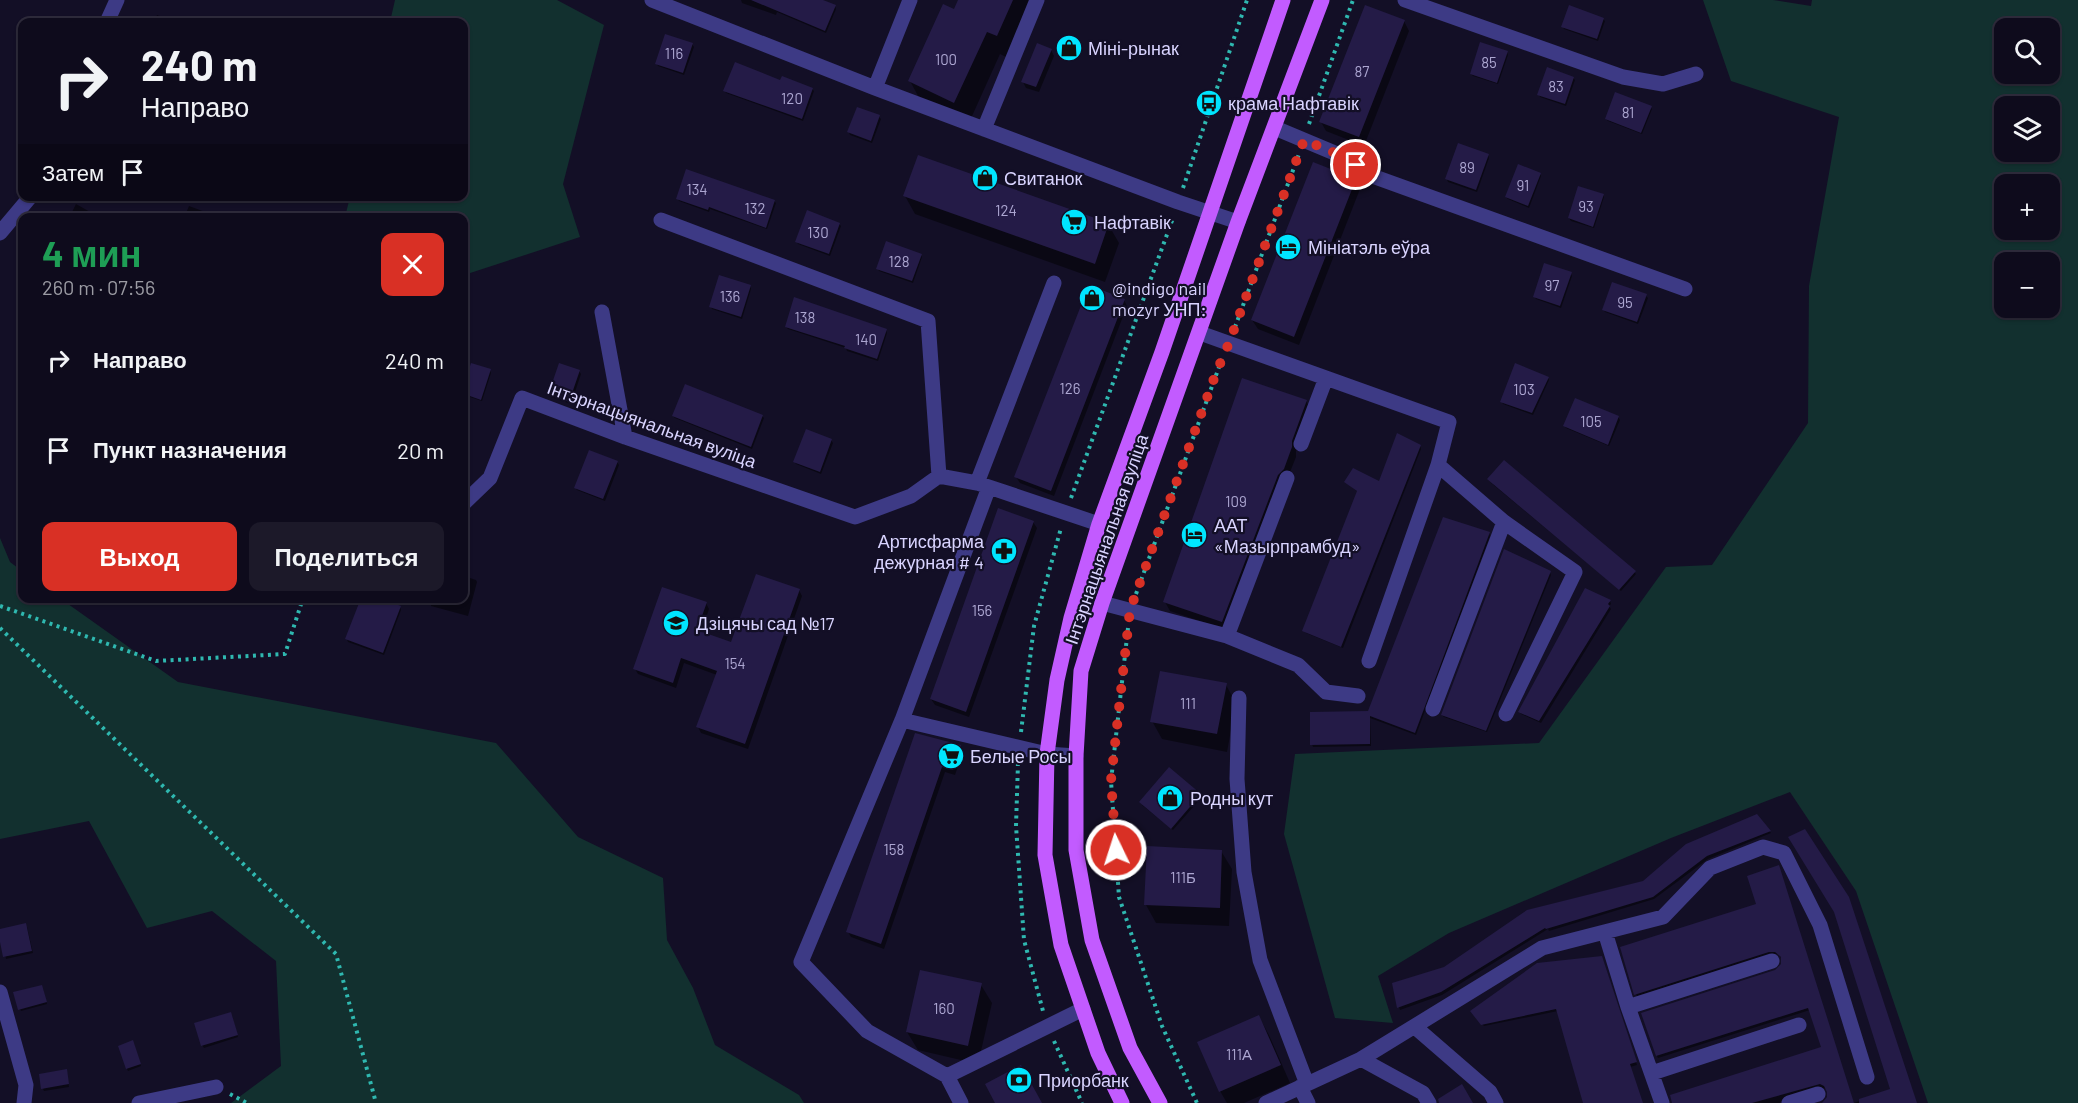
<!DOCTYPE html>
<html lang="ru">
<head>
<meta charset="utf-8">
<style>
	:root { --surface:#0e0b1c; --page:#1c1929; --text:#f1f3f6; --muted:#9b9ba3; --line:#2e2b3b; --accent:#d93025 }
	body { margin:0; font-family:Barlow,sans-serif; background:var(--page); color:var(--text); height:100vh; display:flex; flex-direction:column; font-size:22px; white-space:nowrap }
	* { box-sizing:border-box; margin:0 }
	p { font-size:20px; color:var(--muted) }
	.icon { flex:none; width:33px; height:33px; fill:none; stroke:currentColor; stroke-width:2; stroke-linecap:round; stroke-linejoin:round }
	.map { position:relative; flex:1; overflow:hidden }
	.side { position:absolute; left:18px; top:213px; width:450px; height:390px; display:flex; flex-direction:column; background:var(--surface); border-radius:12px; box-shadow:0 2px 4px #0004,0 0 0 2px var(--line) }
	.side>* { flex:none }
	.top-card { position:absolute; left:18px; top:18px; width:450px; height:183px; border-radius:12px; box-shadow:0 2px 4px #0004,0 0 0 2px var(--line); background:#0e0b1c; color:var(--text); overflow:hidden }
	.controls { position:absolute; left:1994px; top:18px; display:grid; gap:12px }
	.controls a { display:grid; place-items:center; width:66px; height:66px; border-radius:12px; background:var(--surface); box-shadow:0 2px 4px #0004,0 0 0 2px var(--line); font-size:30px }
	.pin { position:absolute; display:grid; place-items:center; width:51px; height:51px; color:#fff; margin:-26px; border:3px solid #fff; border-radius:50%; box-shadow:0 2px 6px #0007 }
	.me { position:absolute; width:66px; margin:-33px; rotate:356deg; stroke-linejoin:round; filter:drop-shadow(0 0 4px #0008) }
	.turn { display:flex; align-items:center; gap:21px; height:126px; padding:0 24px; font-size:27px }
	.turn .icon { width:78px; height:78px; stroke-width:2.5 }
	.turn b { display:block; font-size:42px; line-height:51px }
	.then { display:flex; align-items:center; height:57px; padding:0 24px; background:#0003; gap:12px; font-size:22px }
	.round { display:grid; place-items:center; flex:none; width:63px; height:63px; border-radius:12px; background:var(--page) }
	.overview { display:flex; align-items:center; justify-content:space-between; height:102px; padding:0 24px }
	h1 { font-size:36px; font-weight:700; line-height:45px; color:#1e9e55 }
	.primary-button { display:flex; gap:12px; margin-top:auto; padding:12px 24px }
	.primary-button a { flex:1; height:69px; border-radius:12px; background:var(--accent); color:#fff; font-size:24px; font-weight:700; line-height:69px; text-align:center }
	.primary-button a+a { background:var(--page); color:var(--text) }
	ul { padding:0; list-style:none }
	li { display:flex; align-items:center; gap:18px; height:90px; padding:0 24px }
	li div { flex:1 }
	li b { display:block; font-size:22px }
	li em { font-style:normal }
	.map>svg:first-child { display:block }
</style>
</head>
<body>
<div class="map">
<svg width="2078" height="1103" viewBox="0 0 2078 1103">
	<rect width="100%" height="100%" fill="#130f26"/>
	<path fill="#12302f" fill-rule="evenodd" d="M395,0H557L604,25L563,184L580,237L464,275V218L345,217L350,197L464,196V22H390Z
		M1703,0H1773L1811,6L1812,0H2078V1103H1928L1856,891L1790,792L1671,838L1449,933L1378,976L1393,1023L1335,1018L1284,834L1295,754L1539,743L1666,567L1712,565L1808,423L1809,286L1839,117L1731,81ZM2004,28H2049V74H2004ZM2004,106H2049V152H2004ZM2004,184H2049V230H2004ZM2004,262H2049V308H2004Z
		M0,538L10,562L22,571V598L61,599L178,682L496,743L578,837L663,878L667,940L693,988L715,1045L799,1095L804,1103H231L281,1066L276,961L212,911L147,928L89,821L0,839Z"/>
	<path fill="#0007" d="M741,0H819L835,6L836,9L826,33L777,12L776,15L742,3Z
		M960,0H1037L1010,59L1000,54L968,125L923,105L910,81L955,11Z
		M157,15L173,22H154Z
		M1603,19L1605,21L1598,41L1564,29L1563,27Z
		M1404,21L1409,31L1364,146L1326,131L1321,122Z
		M692,44L694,47L684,75L658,66L657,64Z
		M1051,50L1054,56L1039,92L1026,88L1023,82Z
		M1507,52L1508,55L1498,84L1473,76L1471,74Z
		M1573,78L1575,80L1566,106L1540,97L1539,94Z
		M781,82L812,89L814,91L803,121L726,93L725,90Z
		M1650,107L1652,109L1642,134L1608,121L1606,119Z
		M879,117L881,119L872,143L850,135L849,132Z
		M1488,155L1489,158L1477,192L1448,182L1447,179Z
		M1540,174L1541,176L1529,208L1508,199L1506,197Z
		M1355,180L1360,189L1299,345L1258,329L1252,320Z
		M1603,195L1604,197L1594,228L1571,221L1569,218Z
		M275,196H291L290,201Z
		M905,196L1108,224L1119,243L1105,282L915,214Z
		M678,199L774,201L776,203L767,229L710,209L709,212L679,201Z
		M76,204L92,213V218H69Z
		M189,206L208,213V218H184Z
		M839,224L841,226L830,256L798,244L797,241Z
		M921,255L922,257L913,283L879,271L878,269Z
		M1571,274L1572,276L1561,308L1536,299L1534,296Z
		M1613,284L1646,296L1648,298L1638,324L1605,312L1603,309Z
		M750,286L751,289L742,319L712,309L711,307Z
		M1124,300L1127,306L1054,496L1020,483L1016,477Z
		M786,327L886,330L887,333L878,361L847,351L846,348L788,329Z
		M472,365L490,370L491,373L482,401L464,395Z
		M579,371L581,374L571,404L551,397L550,394Z
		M1548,378L1549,380L1533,415L1503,404L1502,402Z
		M1306,401L1311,410L1296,451V457L1227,630L1170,611L1165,602Z
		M673,416H762L764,418L752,449L675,418Z
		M1618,417L1620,420L1609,446L1566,428L1565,426Z
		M831,440L833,443L821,474L796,464L795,462Z
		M1420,446L1421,449L1343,648L1306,633L1304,630L1358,492L1346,482L1380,483Z
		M617,462L619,465L605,501L577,490L576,488Z
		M1490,482L1634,572L1636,574L1621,591Z
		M1033,522L1037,528L969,717L935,705L931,699Z
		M1489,533L1490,536L1416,735L1370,718L1371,746L1313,747L1312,744L1369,712Z
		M1550,573L1551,575L1487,732L1444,717L1442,715Z
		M464,576L476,580L477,582L468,616L431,606L432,598H464Z
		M799,590L802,596L748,749L701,733L698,727L717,675L684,663L676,688L638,674L635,669L706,603L709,609L701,633L732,644Z
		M1610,601L1611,604L1609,606L1611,609L1541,723L1521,714L1520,712Z
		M400,607L401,610L384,655L348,642L347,639Z
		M1226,685L1236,703L1227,752L1162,739L1152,721Z
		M916,735L960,747L963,752L955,775L945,772L884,949L851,937L848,932Z
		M1199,795L1201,798L1173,830L1142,805Z
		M1757,816L1771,833L1708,859L1654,899L1549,931L1548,929L1442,995L1400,1010L1399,1007L1444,969L1643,883Z
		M1805,831L1916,1103H1824L1827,1101L1829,1092L1827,1089L1818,1087L1783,1098L1780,1103H1673L1823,1048L1810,1010L1658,1058L1657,1056L1642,1014L1776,972L1783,964V959L1777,954H1771L1637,996L1636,994L1758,905L1749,877L1854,1103L1892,1090L1835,912Z
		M1221,851L1232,869L1229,926L1156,923L1146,905Z
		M27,927L33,953L6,959L0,930Z
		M1603,960L1637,1065L1630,1067L1642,1103H1585L1558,1011L1484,1026L1473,1013Z
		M981,985L992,1003L978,1064L918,1050L907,1032Z
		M43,989L47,1004L21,1011L20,1009Z
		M232,1016L238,1037L204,1048L202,1045Z
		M1259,1017L1269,1035L1290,1083L1244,1103H1227L1220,1091Z
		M134,1044L141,1066L128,1071L127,1069Z
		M67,1073L69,1087L44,1091L43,1089Z"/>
	<path fill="#241b47" d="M751,0H823L836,5L825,31Z
		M958,0H1013L997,36L987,32L954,103L908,81L943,4L954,9Z
		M1365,5L1405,20L1359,137L1319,122Z
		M1569,5L1604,18L1597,39L1561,27Z
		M665,34L693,43L683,73L655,64Z
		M1480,42L1508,51L1497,83L1470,74Z
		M1037,43L1052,49L1036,87L1021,82Z
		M735,62L780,80L782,76L813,88L802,119L723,91Z
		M1547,67L1574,77L1565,104L1537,95Z
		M1615,92L1652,106L1641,133L1605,119Z
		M857,107L880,115L871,141L847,132Z
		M1458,143L1489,154L1476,190L1445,179Z
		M918,155L1109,223L1095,264L903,196Z
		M1313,162L1356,179L1294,337L1251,320Z
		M1518,164L1541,173L1528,206L1505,197Z
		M686,169L775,200L766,228L709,207L708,210L676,199Z
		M1578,186L1604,194L1593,227L1568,218Z
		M807,210L840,223L829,254L795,242Z
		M886,241L922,254L912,281L876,269Z
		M1544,263L1572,272L1560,306L1533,297Z
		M719,275L751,285L741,317L709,307Z
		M1612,282L1647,294L1637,322L1602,310Z
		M1089,285L1125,299L1051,491L1014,477Z
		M794,297L887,329L877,359L844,348L845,346L785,327Z
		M471,363L491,369L481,400L464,394V385Z
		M559,363L580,370L569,402L548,395Z
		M1515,363L1549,377L1532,413L1500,402Z
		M1242,378L1307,400L1292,441V447L1284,469L1278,475L1222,622L1163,602Z
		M685,384L763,415L751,447L672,416Z
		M1575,398L1619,416L1608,445L1563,426Z
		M806,429L832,439L820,472L793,462Z
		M1397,433L1421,445L1341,647L1302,631L1357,491L1344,482L1353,468L1379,481Z
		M589,450L618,461L603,499L574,488Z
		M1504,460L1636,571L1619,590L1487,479Z
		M998,508L1034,521L966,712L930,699Z
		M1443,517L1490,532L1415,733L1370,716V744L1310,745V712L1368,711Z
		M1504,549L1551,571L1486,731L1441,715Z
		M756,574L800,589L745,744L696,727L717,671L681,658L673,683L633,669L662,587L707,602L697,630L731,642Z
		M1585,588L1611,600L1608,604L1610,606L1539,721L1518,712Z
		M361,598H381L401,606L383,653L345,639Z
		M1160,671L1227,683L1217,734L1150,722Z
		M915,733L961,745L953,770L942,767L881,944L846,932Z
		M1169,767L1201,794L1171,829L1139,802Z
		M1757,814L1771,831L1707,856L1653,897L1546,929L1545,928L1441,992L1397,1008L1392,983L1444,967L1527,910L1643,881L1686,844Z
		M1805,829L1849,897L1917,1103H1859V1099L1890,1089L1834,912L1788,837Z
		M1147,846L1222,850L1220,908L1144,905Z
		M1779,865L1854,1103H1822L1827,1097V1092L1824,1086L1820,1084L1752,1103H1672L1670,1095L1821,1047L1808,1008L1656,1056L1641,1013L1775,970L1781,964V957L1775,952H1769L1634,995L1620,947L1756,904L1747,876Z
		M26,923L32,951L3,957L0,942V929Z
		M1602,956L1637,1062L1630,1064L1643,1103H1583L1556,1009L1481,1025L1470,1011L1537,963Z
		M920,970L982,983L968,1046L906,1032Z
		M42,985L47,1002L18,1010L13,992Z
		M231,1012L238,1035L201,1046L194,1023Z
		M1259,1015L1281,1065L1219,1092L1197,1042Z
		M133,1040L141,1064L126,1069L118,1046Z
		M1021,1065L1042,1103H995L985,1084Z
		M67,1069L69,1084L41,1089L39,1074Z
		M1462,1084L1473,1103H1439L1438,1099Z"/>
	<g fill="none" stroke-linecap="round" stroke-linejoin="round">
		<path stroke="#2fb8b0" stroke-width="4" stroke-dasharray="3 4.5" stroke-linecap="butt" d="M1309,124L1353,0
			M1183,188L1247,0
			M1235,327L1299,154
			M1071,498L1173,218
			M1136,594L1222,359
			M0,606L156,661L285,654L303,598
			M0,628L336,954L376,1103
			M1128,628L1111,781L1119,897L1162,1026L1197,1103
			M1021,732L1034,626L1061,528
			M1018,763L1016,826L1024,940L1043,1011
			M1054,1041L1082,1103
			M230,1094L247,1103"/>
		<path stroke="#3d3a85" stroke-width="15" d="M652,0L875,88L1178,202L1238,222
			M1405,0L1623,77L1663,84L1696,74
			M107,22L117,0
			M875,88L910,0
			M1275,128L1337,154L1375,177L1685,289
			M984,129L1037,0
			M0,233L31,196
			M602,312L625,437
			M1200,333L1449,422L1438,465L1504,522L1433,709
			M1301,444L1326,378
			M939,476L977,483L1099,524
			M977,483L1054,283
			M464,503L490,478L522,398L625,437L855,517L911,496L939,476L928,321L661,220
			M1504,522L1575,572L1506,714
			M1102,603L1227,636L1298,665L1326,692L1358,696
			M1227,636L1287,478
			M1369,661L1438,465
			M1239,698L1237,779L1244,872L1260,960L1307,1084
			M902,720L1047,754L1076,756
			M1605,932L1628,1007L1662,1103
			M0,992L26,1085L24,1103
			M1628,1007L1772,961
			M1415,1027L1490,1092L1496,1103
			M1361,1059L1423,1093L1429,1103
			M1652,1073L1799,1025
			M947,1076L1083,1009
			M1300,1087L1308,1103
			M139,1103L216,1087
			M961,1103L947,1076L867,1031L801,962L902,720L989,487
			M1266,1103L1361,1059L1542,948L1663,917L1710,868L1763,847L1784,853L1820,925L1867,1077
			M1789,1103L1818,1094"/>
		<path stroke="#c25bff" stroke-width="15" d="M1122,1103L1098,1053L1061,945L1045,855L1047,754L1057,680L1071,618L1099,524L1162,352L1283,0
			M1160,1103L1130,1048L1092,940L1076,850V756L1081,671L1102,603L1238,222L1322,0"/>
	</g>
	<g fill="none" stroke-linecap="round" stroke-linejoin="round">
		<path stroke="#d93025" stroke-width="10" stroke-dasharray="0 18" d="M1116,850L1111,780L1130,610L1216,373L1229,343L1304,140L1337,154L1356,165"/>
	</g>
	<defs>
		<symbol id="shop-disc" viewBox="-11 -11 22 22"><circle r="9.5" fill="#00e5ff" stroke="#130f26"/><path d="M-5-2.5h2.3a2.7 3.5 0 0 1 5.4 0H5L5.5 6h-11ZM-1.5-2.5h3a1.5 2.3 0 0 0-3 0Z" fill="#111"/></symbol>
		<symbol id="bus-disc" viewBox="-11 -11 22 22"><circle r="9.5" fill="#00e5ff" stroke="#130f26"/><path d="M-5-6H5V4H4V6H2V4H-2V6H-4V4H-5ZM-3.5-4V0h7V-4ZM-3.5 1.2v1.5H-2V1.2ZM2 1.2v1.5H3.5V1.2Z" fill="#111"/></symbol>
		<symbol id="supermarket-disc" viewBox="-11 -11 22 22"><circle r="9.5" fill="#00e5ff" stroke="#130f26"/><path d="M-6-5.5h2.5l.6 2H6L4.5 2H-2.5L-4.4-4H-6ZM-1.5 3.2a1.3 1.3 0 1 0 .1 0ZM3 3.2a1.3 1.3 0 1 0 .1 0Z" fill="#111"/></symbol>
		<symbol id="hotel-disc" viewBox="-11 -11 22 22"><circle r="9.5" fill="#00e5ff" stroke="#130f26"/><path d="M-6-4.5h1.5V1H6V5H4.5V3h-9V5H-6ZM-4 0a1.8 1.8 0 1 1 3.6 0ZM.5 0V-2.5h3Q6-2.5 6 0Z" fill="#111"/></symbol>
		<symbol id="pharmacy-disc" viewBox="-11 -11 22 22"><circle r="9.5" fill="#00e5ff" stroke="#130f26"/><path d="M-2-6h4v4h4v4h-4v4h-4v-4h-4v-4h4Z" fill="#111"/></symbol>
		<symbol id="school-disc" viewBox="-11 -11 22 22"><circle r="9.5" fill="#00e5ff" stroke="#130f26"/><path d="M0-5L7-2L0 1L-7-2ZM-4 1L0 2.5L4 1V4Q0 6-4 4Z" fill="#111"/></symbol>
		<symbol id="bank-disc" viewBox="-11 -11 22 22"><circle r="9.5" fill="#00e5ff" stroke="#130f26"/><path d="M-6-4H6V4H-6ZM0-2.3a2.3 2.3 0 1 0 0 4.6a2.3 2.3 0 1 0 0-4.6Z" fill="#111"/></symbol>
	</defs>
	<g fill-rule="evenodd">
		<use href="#shop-disc" x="1054" y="33" width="30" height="30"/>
		<use href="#bus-disc" x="1194" y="88" width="30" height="30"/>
		<use href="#shop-disc" x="970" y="163" width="30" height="30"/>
		<use href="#supermarket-disc" x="1059" y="207" width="30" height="30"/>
		<use href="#hotel-disc" x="1273" y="232" width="30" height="30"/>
		<use href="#shop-disc" x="1077" y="283" width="30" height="30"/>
		<use href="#hotel-disc" x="1179" y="520" width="30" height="30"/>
		<use href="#pharmacy-disc" x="989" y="536" width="30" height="30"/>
		<use href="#school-disc" x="661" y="608" width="30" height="30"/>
		<use href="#supermarket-disc" x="936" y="741" width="30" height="30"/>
		<use href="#shop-disc" x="1155" y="783" width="30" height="30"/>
		<use href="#bank-disc" x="1004" y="1065" width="30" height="30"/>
	</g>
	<g text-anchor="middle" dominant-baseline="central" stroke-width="4.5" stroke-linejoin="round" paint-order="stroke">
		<g font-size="15" fill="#aca6d1">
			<text x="674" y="53">116</text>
			<text x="946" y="59">100</text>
			<text x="1489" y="62">85</text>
			<text x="1362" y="71">87</text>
			<text x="1556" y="86">83</text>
			<text x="792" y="98">120</text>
			<text x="1628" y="112">81</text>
			<text x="1467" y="167">89</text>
			<text x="1523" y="185">91</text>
			<text x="697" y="189">134</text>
			<text x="1586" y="206">93</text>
			<text x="755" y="208">132</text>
			<text x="1006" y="210">124</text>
			<text x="818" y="232">130</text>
			<text x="899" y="261">128</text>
			<text x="1552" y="285">97</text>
			<text x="730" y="296">136</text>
			<text x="1625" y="302">95</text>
			<text x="805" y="317">138</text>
			<text x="866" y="339">140</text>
			<text x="1070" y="388">126</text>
			<text x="1524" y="389">103</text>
			<text x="1591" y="421">105</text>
			<text x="1236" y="501">109</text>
			<text x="982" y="610">156</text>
			<text x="735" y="663">154</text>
			<text x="1188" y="703">111</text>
			<text x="894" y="849">158</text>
			<text x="1183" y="877">111Б</text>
			<text x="944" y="1008">160</text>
			<text x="1239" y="1054">111А</text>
		</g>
		<g font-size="18" fill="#d9d4ff" stroke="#130f26" text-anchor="start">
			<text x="1088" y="48">Міні-рынак</text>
			<text x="1228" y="103">крама Нафтавік</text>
			<text x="1004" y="178">Свитанок</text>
			<text x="1094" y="222">Нафтавік</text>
			<text x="1308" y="247">Мініатэль еўра</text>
			<text x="1112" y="288">@indigo nail<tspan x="1112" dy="21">mozyr УНП:</tspan></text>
			<text x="1214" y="525">ААТ<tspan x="1214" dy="21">«Мазырпрамбуд»</tspan></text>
			<text x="984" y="541" text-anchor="end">Артисфарма<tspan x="984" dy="21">дежурная # 4</tspan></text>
			<text x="696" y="623">Дзіцячы сад №17</text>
			<text x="970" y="756">Белые Росы</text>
			<text x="1190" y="798">Родны кут</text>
			<text x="1038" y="1080">Приорбанк</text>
		</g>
		<g font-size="18" fill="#d9d4ff" stroke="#130f26">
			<text transform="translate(652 424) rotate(20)">Інтэрнацыянальная вуліца</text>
			<text transform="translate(1106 539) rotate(-71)">Інтэрнацыянальная вуліца</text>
		</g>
	</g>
</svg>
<div class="controls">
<a><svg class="icon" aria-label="search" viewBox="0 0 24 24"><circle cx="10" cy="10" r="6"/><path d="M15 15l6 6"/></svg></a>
<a><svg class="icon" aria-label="layers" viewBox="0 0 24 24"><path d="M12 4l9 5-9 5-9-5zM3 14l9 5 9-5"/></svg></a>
<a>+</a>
<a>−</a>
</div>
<div class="pin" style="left:1356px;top:165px;background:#d93025"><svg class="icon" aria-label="arrive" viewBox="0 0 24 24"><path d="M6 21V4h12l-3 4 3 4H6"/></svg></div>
<svg class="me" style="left:1116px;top:850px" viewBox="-20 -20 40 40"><circle r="17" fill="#d93025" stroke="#fff" stroke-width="3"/><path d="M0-11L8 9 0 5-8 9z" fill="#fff"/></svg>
<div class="top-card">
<div class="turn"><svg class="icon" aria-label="right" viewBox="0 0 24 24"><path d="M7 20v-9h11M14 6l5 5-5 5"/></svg><div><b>240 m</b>Направо</div></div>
<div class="then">Затем<svg class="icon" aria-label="arrive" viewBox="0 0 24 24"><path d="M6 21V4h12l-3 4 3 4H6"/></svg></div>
</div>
<section class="side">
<div class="overview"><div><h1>4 мин</h1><p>260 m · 07:56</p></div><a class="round" style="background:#d93025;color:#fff"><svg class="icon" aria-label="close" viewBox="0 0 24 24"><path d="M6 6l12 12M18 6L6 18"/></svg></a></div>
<ul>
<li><svg class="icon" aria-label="right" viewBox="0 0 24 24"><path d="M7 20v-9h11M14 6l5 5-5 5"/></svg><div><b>Направо</b></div><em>240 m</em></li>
<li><svg class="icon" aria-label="arrive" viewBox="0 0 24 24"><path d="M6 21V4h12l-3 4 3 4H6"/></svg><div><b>Пункт назначения</b></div><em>20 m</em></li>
</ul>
<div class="primary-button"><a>Выход</a><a>Поделиться</a></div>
</section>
</div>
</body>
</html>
